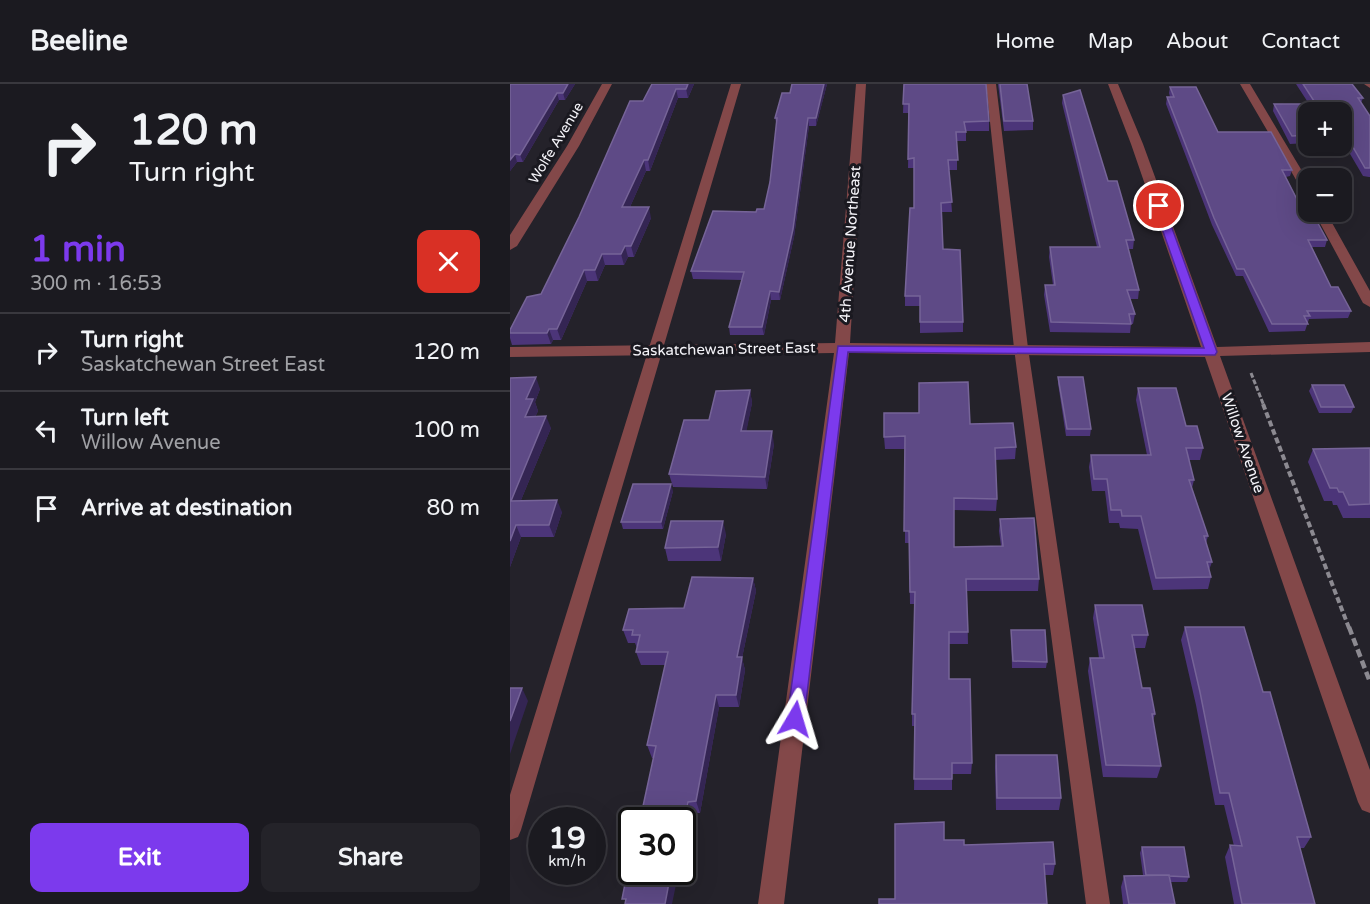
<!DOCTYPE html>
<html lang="en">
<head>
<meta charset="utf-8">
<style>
	:root { --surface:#1b1a20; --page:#242329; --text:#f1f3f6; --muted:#a0a1a5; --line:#39383e; --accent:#7c3aed }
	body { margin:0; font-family:"Varela Round",sans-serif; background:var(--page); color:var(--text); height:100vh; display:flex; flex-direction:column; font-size:22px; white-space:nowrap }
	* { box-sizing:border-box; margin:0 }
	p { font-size:20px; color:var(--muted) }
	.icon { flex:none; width:33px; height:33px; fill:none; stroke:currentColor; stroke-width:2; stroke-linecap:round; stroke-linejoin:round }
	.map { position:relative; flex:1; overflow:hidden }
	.panel { display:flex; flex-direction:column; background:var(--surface); width:510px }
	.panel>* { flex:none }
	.guide { background:#1b1a20; color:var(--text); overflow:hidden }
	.controls { position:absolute; left:788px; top:18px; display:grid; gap:12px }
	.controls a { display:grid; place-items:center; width:54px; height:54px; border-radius:12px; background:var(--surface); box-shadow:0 6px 24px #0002,0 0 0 2px var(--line); font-size:30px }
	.speed { position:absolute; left:18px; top:723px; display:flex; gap:12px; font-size:30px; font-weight:700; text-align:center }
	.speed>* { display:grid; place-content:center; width:78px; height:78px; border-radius:50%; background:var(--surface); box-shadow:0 6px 24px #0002,0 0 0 2px var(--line); line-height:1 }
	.speed small { font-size:15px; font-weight:400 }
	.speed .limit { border:3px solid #111; border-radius:9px; background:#fff; color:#111 }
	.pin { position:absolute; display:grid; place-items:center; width:51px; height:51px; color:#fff; margin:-26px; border:3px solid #fff; border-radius:50%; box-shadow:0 2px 6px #0007 }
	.me { position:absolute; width:66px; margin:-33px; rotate:7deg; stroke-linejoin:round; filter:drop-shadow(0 0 4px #0008) }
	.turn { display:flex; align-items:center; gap:21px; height:126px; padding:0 30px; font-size:27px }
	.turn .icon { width:78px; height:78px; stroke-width:2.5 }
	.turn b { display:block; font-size:42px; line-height:51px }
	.round { display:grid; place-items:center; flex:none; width:63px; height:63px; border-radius:12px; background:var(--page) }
	.summary { display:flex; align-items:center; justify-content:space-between; height:102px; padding:0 30px }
	h1 { font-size:36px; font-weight:700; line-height:45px; color:var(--accent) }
	.button { display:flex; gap:12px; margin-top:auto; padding:12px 30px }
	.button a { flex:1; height:69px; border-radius:12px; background:var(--accent); color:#fff; font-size:24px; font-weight:700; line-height:69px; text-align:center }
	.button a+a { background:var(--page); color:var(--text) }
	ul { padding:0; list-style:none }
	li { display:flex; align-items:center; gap:18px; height:78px; padding:0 30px; border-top:2px solid var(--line) }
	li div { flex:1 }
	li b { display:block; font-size:22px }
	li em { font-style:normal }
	header { display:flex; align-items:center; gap:36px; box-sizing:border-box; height:84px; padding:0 30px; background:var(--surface); border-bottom:2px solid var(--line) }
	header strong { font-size:28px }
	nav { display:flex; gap:33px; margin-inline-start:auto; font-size:21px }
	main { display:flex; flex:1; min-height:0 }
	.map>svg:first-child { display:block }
</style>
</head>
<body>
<header>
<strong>Beeline</strong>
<nav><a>Home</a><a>Map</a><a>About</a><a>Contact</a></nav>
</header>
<main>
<section class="panel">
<div class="guide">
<div class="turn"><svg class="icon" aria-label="right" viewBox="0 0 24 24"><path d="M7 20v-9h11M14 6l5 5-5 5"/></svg><div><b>120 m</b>Turn right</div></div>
</div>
<div class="summary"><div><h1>1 min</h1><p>300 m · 16:53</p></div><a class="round" style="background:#d93025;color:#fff"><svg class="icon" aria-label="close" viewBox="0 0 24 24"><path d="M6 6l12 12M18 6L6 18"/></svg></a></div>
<ul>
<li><svg class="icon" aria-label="right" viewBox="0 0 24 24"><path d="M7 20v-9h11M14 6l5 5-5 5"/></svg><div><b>Turn right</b><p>Saskatchewan Street East</p></div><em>120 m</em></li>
<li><svg class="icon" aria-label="left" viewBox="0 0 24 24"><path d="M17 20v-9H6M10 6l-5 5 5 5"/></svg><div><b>Turn left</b><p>Willow Avenue</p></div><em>100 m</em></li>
<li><svg class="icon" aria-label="arrive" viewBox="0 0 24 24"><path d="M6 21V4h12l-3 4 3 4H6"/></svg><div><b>Arrive at destination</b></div><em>80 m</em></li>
</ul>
<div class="button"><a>Exit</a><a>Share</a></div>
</section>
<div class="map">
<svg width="860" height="820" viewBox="0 0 860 820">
	<rect width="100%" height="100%" fill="#24222a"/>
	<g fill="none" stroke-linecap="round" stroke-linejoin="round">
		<path stroke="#8c8a91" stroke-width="3" stroke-dasharray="5 2" stroke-linecap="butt" d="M741,289L754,322"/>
		<path stroke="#8c8a91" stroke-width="4" stroke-dasharray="6 3" stroke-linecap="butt" d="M753,320L839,544"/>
		<path stroke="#8c8a91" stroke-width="4.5" stroke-dasharray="8 4" stroke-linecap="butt" d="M839,543L860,598"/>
		<path fill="#834849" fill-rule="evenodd" d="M221,0H231L11,746L8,753L0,756V711Z
			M476,0H486L518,264L600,820H576L504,264Z
			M730,0H740L798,97V109L792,106Z
			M804,128H816L860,207V223L853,219Z"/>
		<path fill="#834849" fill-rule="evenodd" d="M92,0H102L69,62L7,162L0,166V151L57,62Z
			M346,0H356L340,259L691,263L621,60L598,0H608L633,60L707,263L860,258V268L710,272L860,686V729L852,726L848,718L695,273L339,269L274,820H248L324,269L0,273V263L325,259Z
			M854,0H860V4Z"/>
	</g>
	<path fill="#4c3579" d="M0,0H65L55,16H49L13,78H7L0,87Z
		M142,0H184L178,14H168L140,87H136L120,123L141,134L124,173H118L114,181H95L88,197H77L51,256H43L41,260L2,261L0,254V246L31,210Z
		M282,0H317L306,42H299L284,153L270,216H261L254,251H220L219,243L232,196L183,195L181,187L254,125L260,98L267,42L265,34L280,9Z
		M394,0L479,37V47H456V57H447V86H439L442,128H432L433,165L453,238V248L410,249V222H395V212L404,124V84H398L399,29H393Z
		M488,0H517L523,37V46L494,47Z
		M786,0H842L853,14L851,19L860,32V93H859L853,92L833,58H831V28H798V59L780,60L763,27L764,20H799Z
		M660,3L708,48L782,86L780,92L776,93L796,133L817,156L815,163H802L821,203L841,227L838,234L799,235L795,247L759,248L733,192H726L702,141L656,20L657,13H660L659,9Z
		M553,11L598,97L624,156L623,165H618L629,206L628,215H620L625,230L623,240H621L620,249L540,248L534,211L535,201H543L539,173L540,163H587L552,19Z
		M548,293L581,345L580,352H556L548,299Z
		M0,294L30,305L25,318L28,327L25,333L41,344L11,416L52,428L44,453H11L0,483Z
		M802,301L844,323L841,329H809L799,307Z
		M628,304L676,342L693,364L690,376H679L684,396L682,404L698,452L696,459L702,478L699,486L701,493L698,505L643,506L628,445L610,444L609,439H599L595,407H582L579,383L581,371H637L626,316Z
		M240,306L242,319L236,347L264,360L257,405L163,403L159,390L199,336Z
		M460,340L506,363L505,375L485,376L487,415L486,427L444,426V463L491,462L489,447L490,435L529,495L528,507H457L458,560H439V595L462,679L461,690H442V706H404L405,642H402V630L405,520H400L399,459H395V365H375L374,353Z
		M860,364V434H833L827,421H823L822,417H814L798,378L803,365Z
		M163,407L153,445H113L111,438Z
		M216,450L211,477H158L155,464Z
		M243,494L246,507L232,574L235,586L229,623H209L190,729H183L180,748H172V736L143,674H142L137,661L155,581H131L126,568L127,564L125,559H118L113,546L174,524Z
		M585,521L638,551L635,564H624L632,604L645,630L643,637L651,682L647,694L593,693L578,587L580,574H589L583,534Z
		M675,543L753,608L801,753L794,764H790L805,820H724L715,773L720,761L724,762L714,721H705L686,621L671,556Z
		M501,546L537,578L536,584H502Z
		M486,671L551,714L549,726H486L485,683Z
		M434,756L545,780L543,791H535Z
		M632,763L679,793L677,798H661L665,820H613L611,803L614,792L633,791L630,769Z"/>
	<path fill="#342553" d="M58,0H65L55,16L53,9Z
		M178,0H184L178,14L176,5Z
		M314,0H317L306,42V34Z
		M166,5L168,14L140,87L138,76Z
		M47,9L49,16L13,78L10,71Z
		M298,34L299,42L284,153L270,216L269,208Z
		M5,70L7,78L0,87V76Z
		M134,76L136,87L115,134L112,123Z
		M139,123L141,134L124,173L121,162Z
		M115,162L118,173L114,181L111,170Z
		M92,170L95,181L88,197L85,186Z
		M74,186L77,197L51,256L47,245Z
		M260,207L261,216L254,251L252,243Z
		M39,245L43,256L41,260L37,249Z
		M26,293L30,305L25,318L28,327L20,344L15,333L16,315Z
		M240,306L242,319L234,360L231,347Z
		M36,332L41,344L6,428L1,417Z
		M262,347L264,360L257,405L255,393Z
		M161,400L163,407L153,445L151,438Z
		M47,416L52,428L44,453L39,441Z
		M213,437L216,450L211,477L208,463Z
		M6,441L11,453L0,483V457Z
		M243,494L246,507L232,574L235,586L229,623L226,611L227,573Z
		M12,604L18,617L0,670V637Z
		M206,611L209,623L190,729L186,717Z
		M178,718L183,729L180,748L175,736Z
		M161,788H166L168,791L162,820H155Z"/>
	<path fill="#5e4a86" stroke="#766498" stroke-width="1.5" d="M0,0H58L53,9H47L10,71L5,70L0,76Z
		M142,0H178L176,5H166L138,76H134L112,123H139L121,162H115L111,170H92L85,186H74L47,245H39L37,249H0V246L17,213L31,210L69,133L120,17H133Z
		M282,0H314L306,34H298L283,145L269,208L260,207L252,243H219L234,188L181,187L203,127L246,128L247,125H254L260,98L267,34H265L272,9H280Z
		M394,0H476L479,37L454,38L456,48H446L448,76H438L442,118L431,119L433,165L450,166L453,238H410V212H395L400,124H404V74L398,75L399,20H393Z
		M490,0H517L523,37H494Z
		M793,0H842L853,14H848L860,32V84H855L836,51H831V28H798V51L782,52L764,20H806Z
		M660,3H686L708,48H761L782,86H772L796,133L804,132L817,156H798L821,203H828L841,227H797L800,232H794L798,240H762L734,185H727L704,134L657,13H664Z
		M570,6L598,97H607L624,156H616L629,206H617L625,230H619L621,240L541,238L535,201H545L540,163H590L553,11Z
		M26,293L16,315H23L15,333L36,332L1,417L47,416L39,441H6L0,457V294Z
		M548,293H573L581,345H557Z
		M458,298L460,340L503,339L506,363L485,364L487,415L444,414V463L493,462L490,435L524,434L529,495H456L458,548H439V595H460L462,679H442V695H404L405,630H402L405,508H400L399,447H394L395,352L374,353V329H409V299Z
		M802,301H834L844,323H811Z
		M628,304H666L676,342H687L693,364H676L684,396H679L698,452H694L702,478H697L701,493L646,494L631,432H612L611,426H601L597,395H584L581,371H641Z
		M240,306L231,347H262L255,393L159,390L174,336H199L206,307Z
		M860,364V420L839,421L833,408H829L827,404H820L803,365Z
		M123,400H161L151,438H111Z
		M161,437H213L208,463L155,464Z
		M182,493L243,494L227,573H232L226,611H206L186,717L178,718L175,736H130L146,662L137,661L158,568H126L130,551H122L123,546H113L119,525L174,524Z
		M585,521H632L638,551H622L632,604H640L645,630H642L651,682L596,681L580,574H594Z
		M675,543H734L753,608H760L801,753H787L805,820H732L720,761L732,762L719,709H710L690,608Z
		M501,546H535L537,578L503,577Z
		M0,604H12L0,637Z
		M486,671H547L551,714H487Z
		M434,738V756H454V761L543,758L545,780H534L537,820H369V815H385V740Z
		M632,763H674L679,793L659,792V791H636Z
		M119,780H122V788H161L155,820H115L116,815H112Z
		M659,791L665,820H619L614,792Z"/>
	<path fill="#7c3aed" stroke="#51269a" stroke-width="1.5" d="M649,119L654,122L707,268L705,271L338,268L294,635L291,640L285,642L279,640L277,635L328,262L694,264L644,122Z"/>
	<g text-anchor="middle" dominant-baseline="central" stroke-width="6" stroke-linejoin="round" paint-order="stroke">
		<g font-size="14" fill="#f5f4f9" stroke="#1a1920">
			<text transform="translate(46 59) rotate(-59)">Wolfe Avenue</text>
		</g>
		<g font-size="15" fill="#f5f4f9" stroke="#1a1920">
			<text transform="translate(340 160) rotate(-86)">4th Avenue Northeast</text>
			<text transform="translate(214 265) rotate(-1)">Saskatchewan Street East</text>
			<text transform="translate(733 359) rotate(71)">Willow Avenue</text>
		</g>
	</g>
</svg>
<div class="controls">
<a>+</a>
<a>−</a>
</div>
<div class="speed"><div>19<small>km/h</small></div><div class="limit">30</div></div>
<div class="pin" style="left:649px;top:122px;background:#d93025"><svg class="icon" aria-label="arrive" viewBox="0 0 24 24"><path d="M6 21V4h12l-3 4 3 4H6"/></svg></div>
<svg class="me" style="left:285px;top:635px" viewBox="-20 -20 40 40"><path d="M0-17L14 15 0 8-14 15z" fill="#7c3aed" stroke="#fff" stroke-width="4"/></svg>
</div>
</main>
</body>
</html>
